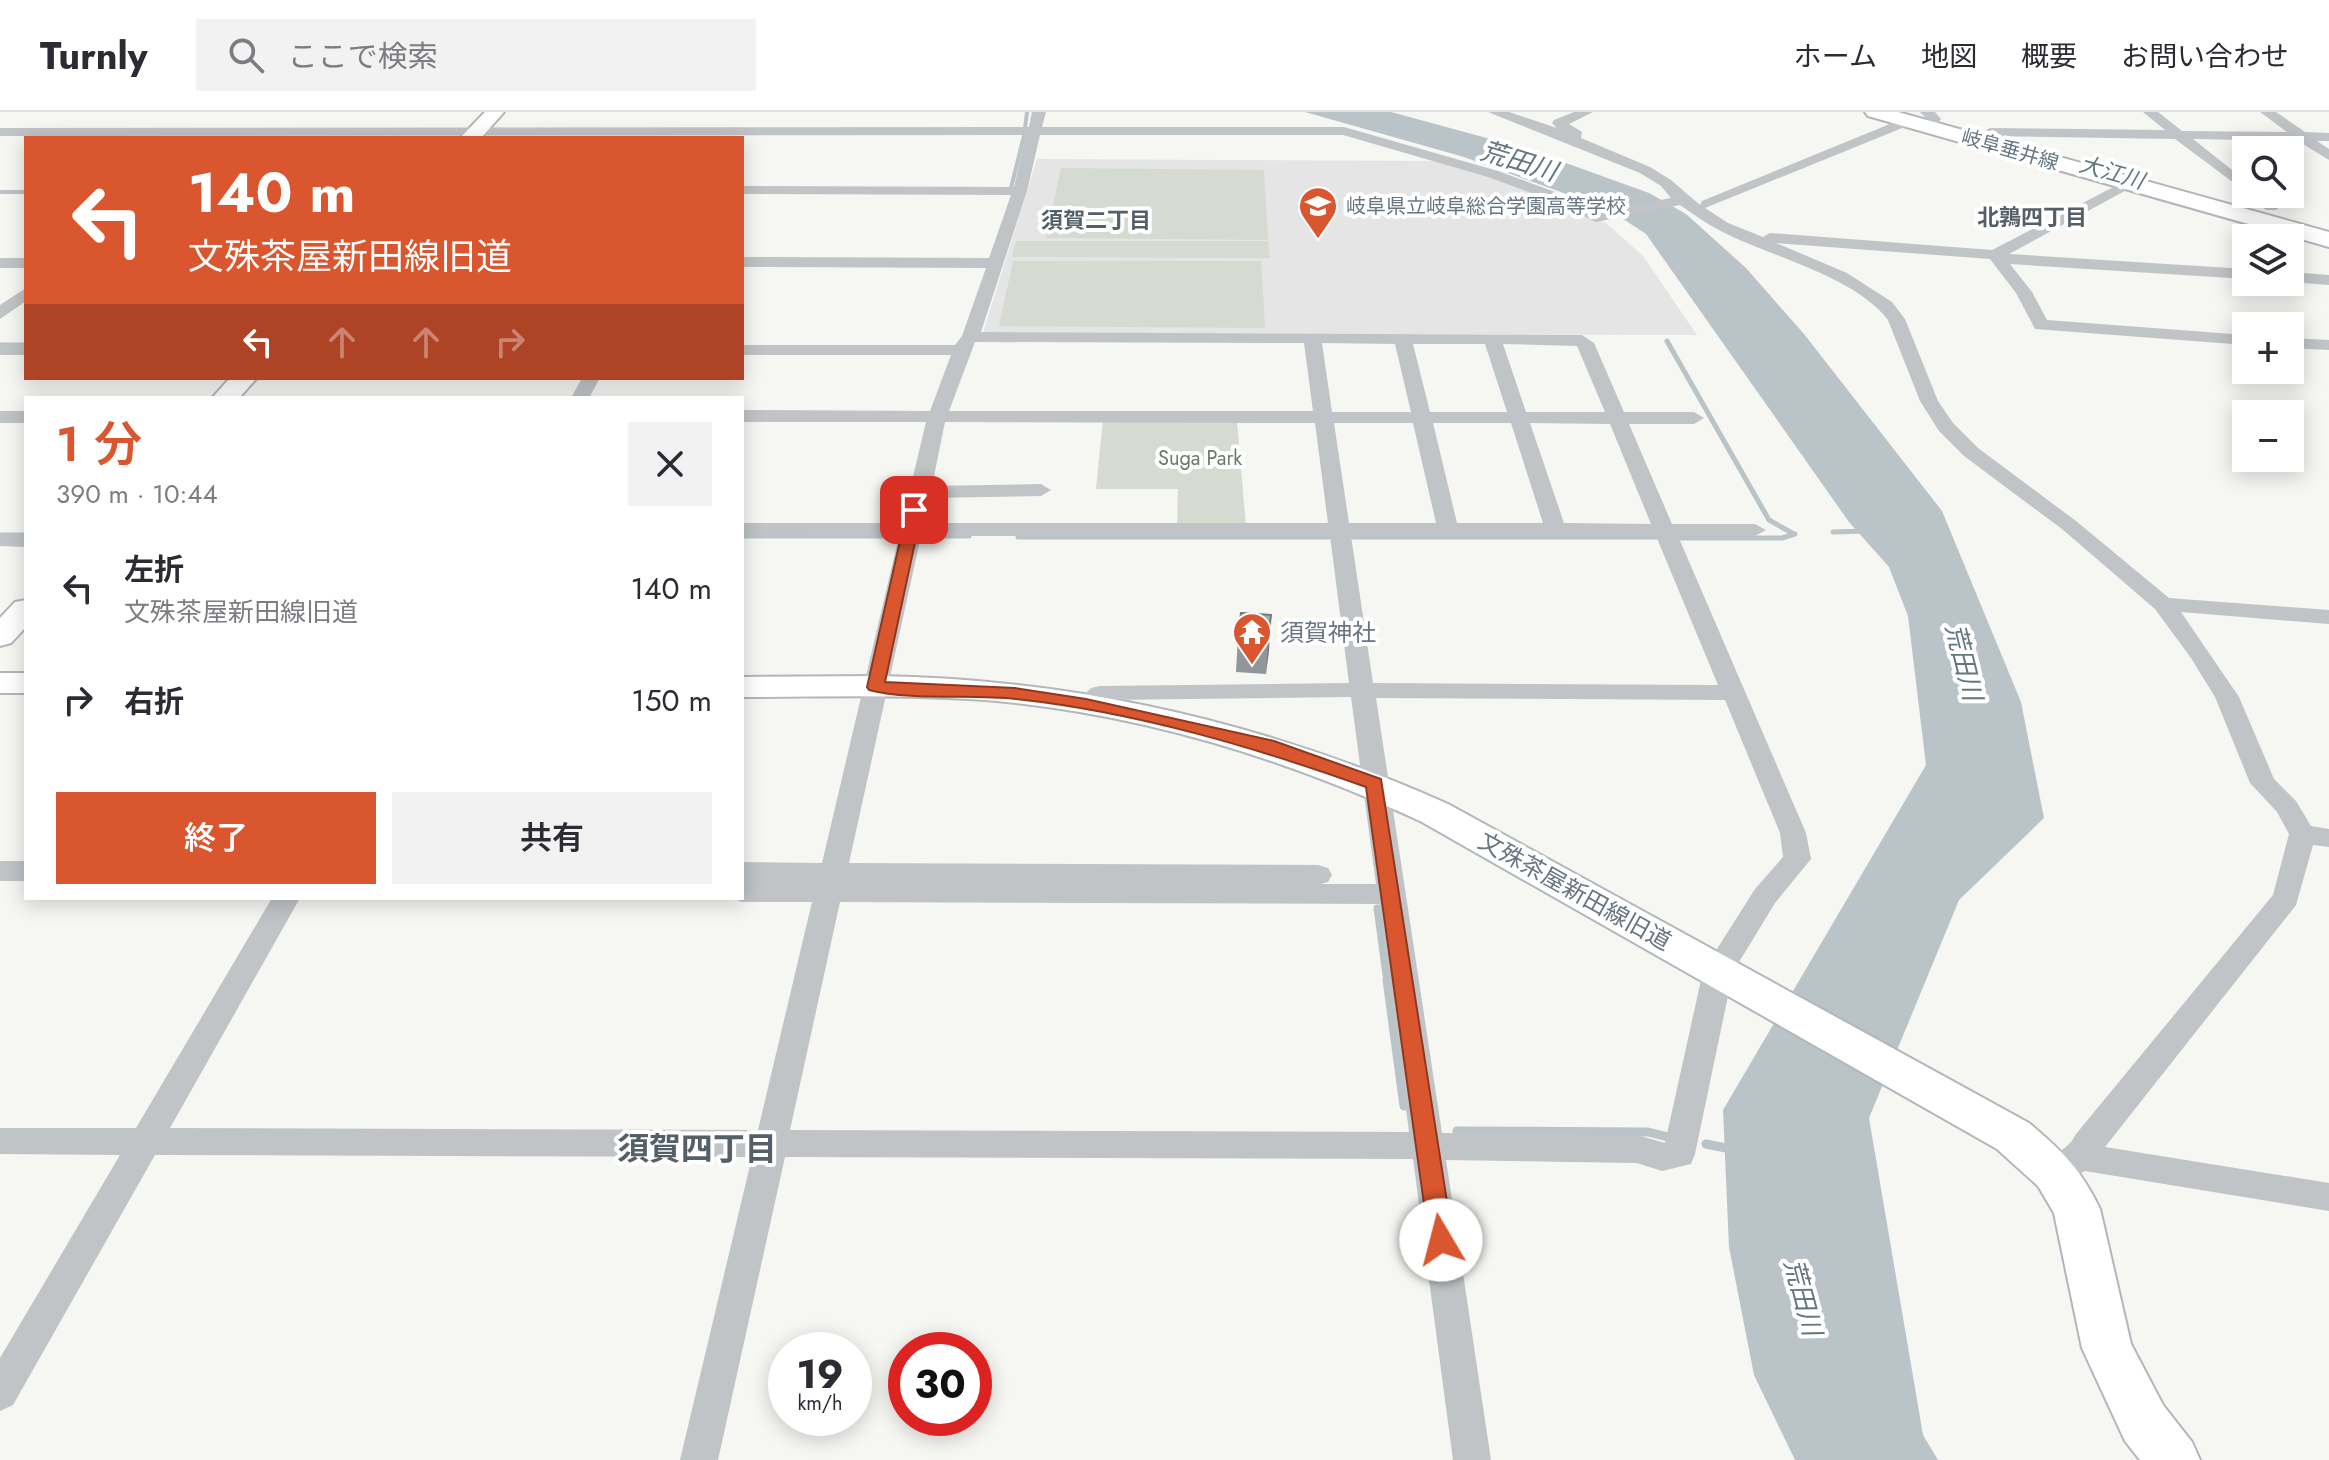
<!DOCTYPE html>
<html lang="ja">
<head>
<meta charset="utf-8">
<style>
	:root { --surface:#fff; --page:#f2f2f3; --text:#2b2b33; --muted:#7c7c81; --line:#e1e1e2; --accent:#da562f }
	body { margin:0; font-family:Jost,"Noto Sans JP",sans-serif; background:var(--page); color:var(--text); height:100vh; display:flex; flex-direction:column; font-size:30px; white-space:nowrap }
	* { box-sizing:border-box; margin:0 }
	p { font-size:26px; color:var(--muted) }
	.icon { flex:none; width:44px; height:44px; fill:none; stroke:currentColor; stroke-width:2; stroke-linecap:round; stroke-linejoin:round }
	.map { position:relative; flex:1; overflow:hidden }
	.drawer { position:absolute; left:24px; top:284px; width:720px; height:504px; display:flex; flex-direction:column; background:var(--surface); border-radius:0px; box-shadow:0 4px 20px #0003 }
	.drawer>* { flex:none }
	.hud { position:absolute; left:24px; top:24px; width:720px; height:244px; border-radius:0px; box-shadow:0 4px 20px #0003; background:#da562f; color:#fff; overflow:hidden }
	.tools { position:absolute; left:2232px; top:24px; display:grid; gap:16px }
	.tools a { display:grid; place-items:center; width:72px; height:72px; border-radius:0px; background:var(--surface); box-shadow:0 4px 20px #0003; font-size:40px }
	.speed { position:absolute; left:768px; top:1220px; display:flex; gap:16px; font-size:40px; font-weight:700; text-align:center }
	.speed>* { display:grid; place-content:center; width:104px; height:104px; border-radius:50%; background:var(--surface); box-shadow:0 4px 20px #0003; line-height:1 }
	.speed small { font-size:20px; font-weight:400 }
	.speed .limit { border:12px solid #d22; background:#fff; color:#111 }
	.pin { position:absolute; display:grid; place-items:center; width:68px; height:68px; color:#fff; margin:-34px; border-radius:16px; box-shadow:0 4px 12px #0006 }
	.me { position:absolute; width:88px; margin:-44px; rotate:352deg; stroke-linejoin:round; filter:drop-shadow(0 0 6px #0008) }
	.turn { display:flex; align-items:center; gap:28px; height:168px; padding:0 32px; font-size:36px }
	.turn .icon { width:104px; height:104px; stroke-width:2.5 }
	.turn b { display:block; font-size:56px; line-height:68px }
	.lanes { display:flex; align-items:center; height:76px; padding:0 32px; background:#0003; justify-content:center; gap:40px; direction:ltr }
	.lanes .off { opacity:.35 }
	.round { display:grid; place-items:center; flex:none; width:84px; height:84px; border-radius:0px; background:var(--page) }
	.overview { display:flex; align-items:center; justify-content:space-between; height:136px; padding:0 32px }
	h1 { font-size:48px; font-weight:600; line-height:60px; color:var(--accent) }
	.cta { display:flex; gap:16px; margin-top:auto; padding:16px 32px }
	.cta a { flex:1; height:92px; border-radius:0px; background:var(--accent); color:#fff; font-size:32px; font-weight:600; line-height:92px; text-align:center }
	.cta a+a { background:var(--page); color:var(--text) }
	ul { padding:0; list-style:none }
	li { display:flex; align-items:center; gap:24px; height:112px; padding:0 32px }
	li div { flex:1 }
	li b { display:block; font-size:30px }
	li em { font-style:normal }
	header { display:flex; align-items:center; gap:48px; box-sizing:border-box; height:112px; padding:0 40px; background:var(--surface); border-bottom:2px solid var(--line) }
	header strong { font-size:38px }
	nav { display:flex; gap:44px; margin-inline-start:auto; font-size:28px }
	.search { width:560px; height:72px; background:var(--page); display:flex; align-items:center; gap:20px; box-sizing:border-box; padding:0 28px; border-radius:0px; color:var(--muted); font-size:30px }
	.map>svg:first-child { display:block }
</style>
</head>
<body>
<header>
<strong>Turnly</strong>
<div class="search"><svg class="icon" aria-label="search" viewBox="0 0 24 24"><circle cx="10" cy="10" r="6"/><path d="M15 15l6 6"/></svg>ここで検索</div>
<nav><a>ホーム</a><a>地図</a><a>概要</a><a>お問い合わせ</a></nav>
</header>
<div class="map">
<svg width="2329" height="1348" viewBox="0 0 2329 1348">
	<rect width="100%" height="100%" fill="#f6f6f3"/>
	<path fill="#e4e5e4" d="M1037,47L1434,49L1481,60L1545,84L1606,111L1643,144L1697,223L983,221Z"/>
	<path fill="#d6dbd2" d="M1061,56L1264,58L1268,128L1046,126Z
		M1016,129H1268L1270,146L1012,145Z
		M1013,149H1261L1265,216L999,214Z
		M1103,307L1237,308L1246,416L1177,415L1178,377H1096Z"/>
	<path fill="#b9c3c8" d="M1305,0H1391L1527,37L1649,81L1686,102L1746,156L1804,222L1942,399L2021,590L2044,706L1959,788L1869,1006L1923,1323L1938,1348H1795L1754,1263L1729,1135L1723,998L1926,653L1908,504L1889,455L1849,410L1646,122L1608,97L1464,45Z"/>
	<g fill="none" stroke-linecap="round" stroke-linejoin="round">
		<path stroke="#b9c3c8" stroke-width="4" d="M1025,17L1027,0
			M1011,76L1024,24
			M0,80H26"/>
		<path stroke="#b9c3c8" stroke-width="5" d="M1667,229L1769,408L1794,422
			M0,233H26
			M1833,420L1867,419
			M0,423H26
			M742,424H898
			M921,424H969
			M1018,425H1329
			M1349,425H1656
			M1673,426H1782L1795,422"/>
		<path stroke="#b9c3c8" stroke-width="7" d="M1377,796L1387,870"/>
		<path stroke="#b9c3c8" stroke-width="9" d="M1387,868L1404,994
			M1457,1019L1648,1020L1668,1025
			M1706,1032L1731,1037"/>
		<defs>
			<path id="secondary" d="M485,0H504L481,26H460Z
				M230,266H257L239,286H212Z
				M26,488V515L11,531L0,534V506L15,490Z
				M0,561H26V581H0Z
				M879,564C1077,567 1267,611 1448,692L2029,1011C2062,1039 2081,1057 2100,1097L2131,1232L2163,1293L2192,1330L2200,1348H2140L2125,1329L2082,1236L2054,1101L2038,1074L1997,1037L1422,710C1283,645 1138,601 985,588C904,582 823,585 742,585V565Z"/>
			<path id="primary" d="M1865,0H1898L2329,120V135L1868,4Z"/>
		</defs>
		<use href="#secondary" stroke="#b2b7bb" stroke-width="4"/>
		<use href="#primary" stroke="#b1b6b9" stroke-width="4"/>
		<path fill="#c0c4c7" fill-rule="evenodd" d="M1032,0H1046L1042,15H1344L1498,59L1566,84L1598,100L1671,86L1661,74L1640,61L1488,0H1509L1557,16L1552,11L1554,8L1574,0H1593L1569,12L1582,20L1581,26L1650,55L1671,68L1700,93L1702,89L1907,5L1914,9L1912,12L1705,96L1728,111L1763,125L1770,121L1992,138L2127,68L2134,72L2132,75L2009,142L2246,157V167L2010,152L2032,180L2047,208L2246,223V233L2035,217L2016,181L1990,147L1776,131L1847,161L1892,190L1905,207L1938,289L1953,311L1978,336L2076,409L2169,486L2329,498V512L2181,500L2239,585L2274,667L2296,689L2311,714L2329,717V735L2313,733L2296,793L2105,1035L2329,1071V1099L2085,1059L2054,1074L2042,1070L2037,1060C2047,1042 2066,1042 2076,1022L2273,783L2289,722L2277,700L2250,671L2215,585L2191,546L2155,497L2062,417L1964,344L1939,319L1920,289L1888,208C1853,162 1766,144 1717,117C1704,110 1692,101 1680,93L1596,110L1556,90L1488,65L1343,23H1040L1027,79L981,220L1582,223L1594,231L1624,300H1694L1704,306L1694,312H1629L1672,412H1755L1766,418L1755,424H1678L1806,721L1811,747L1775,791L1733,860L1695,1042L1691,1052L1662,1059L1637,1051L1446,1048L1491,1348H1453L1413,1047L785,1045L718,1348H680L752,1045L155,1043L13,1293L0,1299V1246L120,1043L0,1042V1016H136L272,786H300L170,1016L758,1018L812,790H742L732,786H742V770H817H742V750L822,751L899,424L742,423V411H902L926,310H742V298L930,299L951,243H742V233H955L962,224L986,156L742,155V145L989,146L1011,83L742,82V74L1014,75L1026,23L0,24V16L1029,15ZM975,230L1304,231L1313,299H949ZM1322,231L1395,232L1411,300H1332ZM1413,232H1485L1507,300H1430ZM1503,232L1577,234L1605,300H1526ZM945,310L1315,311L1328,411H923L929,386L1041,384L1051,378L1041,372L932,374ZM1334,311H1413L1436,411H1349ZM1433,311H1511L1543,411H1457ZM1530,311L1610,312L1651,412L1564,411ZM921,424H1330L1349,571L1100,574L1091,576L1074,592L1077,597L1086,600L1106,588L1351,585L1376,772H1321L1328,770L1332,763L1328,756L1318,753L849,751ZM1351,424H1656L1718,573L1373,571ZM1376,586L1725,588L1780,721L1783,745L1755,777L1703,859L1665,1031L1637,1023L1442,1021ZM840,790L1379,792L1409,1020L790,1018Z
			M1920,0H1935L1941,7L1933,18H1923L1921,15L1927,7Z
			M2143,0H2158L2182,19L2287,20L2260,0H2276L2305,20L2329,21V29H2317L2329,37V48L2298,29L2193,27L2246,69V80L2175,27L1990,24L1983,20L1990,16L2165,18Z
			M2247,82H2263L2279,95L2276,98H2266Z
			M0,146H26V156H0Z
			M2290,160L2329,163V173L2290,170Z
			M26,176V189L0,207V193Z
			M2290,226L2329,228V238L2290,236Z
			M0,233H26V243H0Z
			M582,266H600L589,286H571Z
			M0,299H26V311H0Z
			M0,422L26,423V435L0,434Z
			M0,749H26V769H0Z"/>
		<use href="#secondary" fill="#fff" fill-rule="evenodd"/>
		<use href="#primary" fill="#fff" fill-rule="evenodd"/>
	</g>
	<path fill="#90969a" d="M1271,503L1266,562L1236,560L1238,524Z"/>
	<path fill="#757a7d" d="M1271,503L1269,539L1266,562L1268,526Z"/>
	<path fill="#a7afb3" stroke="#757a7d" stroke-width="2" d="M1241,501L1271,503L1268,526L1238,524Z"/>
	<path fill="#da562f" stroke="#8e381f" stroke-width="2" d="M914,394L922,398L885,570L1015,576L1086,587L1274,629L1381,667L1453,1128L1450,1135L1441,1138L1433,1135L1429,1128L1366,675C1254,635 1136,600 1016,587C972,582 911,589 869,578L867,575L907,398Z"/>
	<defs>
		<symbol id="school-pin" viewBox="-11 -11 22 30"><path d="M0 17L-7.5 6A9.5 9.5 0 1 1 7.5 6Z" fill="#da562f" stroke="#fff"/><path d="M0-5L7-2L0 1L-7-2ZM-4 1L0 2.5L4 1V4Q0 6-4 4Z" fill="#fff"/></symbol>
		<symbol id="temple-pin" viewBox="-11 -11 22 30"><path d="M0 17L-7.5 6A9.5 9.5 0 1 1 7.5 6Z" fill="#da562f" stroke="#fff"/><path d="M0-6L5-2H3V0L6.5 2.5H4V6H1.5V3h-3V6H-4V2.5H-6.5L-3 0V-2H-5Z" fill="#fff"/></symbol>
	</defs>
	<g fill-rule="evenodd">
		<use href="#school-pin" x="1296" y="72" width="44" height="60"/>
		<use href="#temple-pin" x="1230" y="498" width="44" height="60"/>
	</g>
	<g text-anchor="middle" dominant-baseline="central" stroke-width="8" stroke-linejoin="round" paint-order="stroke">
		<g font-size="20" fill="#677682" stroke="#fff">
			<text transform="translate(2010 38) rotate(16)">岐阜垂井線</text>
		</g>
		<g font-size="20" fill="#677682" stroke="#fff" text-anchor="start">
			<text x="1346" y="94">岐阜県立岐阜総合学園高等学校</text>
		</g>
		<g font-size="20" fill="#6a7a65" stroke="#fff">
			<text x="1200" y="346">Suga Park</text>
		</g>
		<g font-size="22" font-style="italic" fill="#63777f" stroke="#fff">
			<text transform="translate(2112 60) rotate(16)">大江川</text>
		</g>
		<g font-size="22" font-weight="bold" fill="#545f68" stroke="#fff">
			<text x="2032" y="105">北鶉四丁目</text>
			<text x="1096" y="108">須賀二丁目</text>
		</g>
		<g font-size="24" fill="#677682" stroke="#fff" text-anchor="start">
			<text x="1280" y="520">須賀神社</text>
		</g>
		<g font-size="24" fill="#677682" stroke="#fff">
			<text transform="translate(1575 779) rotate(29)">文殊茶屋新田線旧道</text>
		</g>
		<g font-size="26" font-style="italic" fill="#63777f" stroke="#fff">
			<text transform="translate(1519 49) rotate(17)">荒田川</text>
			<text transform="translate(1964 550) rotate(76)">荒田川</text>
			<text transform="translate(1803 1185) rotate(75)">荒田川</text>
		</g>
		<g font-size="32" font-weight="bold" fill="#545f68" stroke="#fff">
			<text x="697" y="1037">須賀四丁目</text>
		</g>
	</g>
</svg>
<div class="tools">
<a><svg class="icon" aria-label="search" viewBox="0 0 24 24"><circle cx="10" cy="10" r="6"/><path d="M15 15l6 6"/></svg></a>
<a><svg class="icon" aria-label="layers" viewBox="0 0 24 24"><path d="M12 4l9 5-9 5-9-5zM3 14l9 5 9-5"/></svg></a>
<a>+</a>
<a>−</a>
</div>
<div class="speed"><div>19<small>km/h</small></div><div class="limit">30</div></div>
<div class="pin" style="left:914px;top:398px;background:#d93025"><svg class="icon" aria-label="arrive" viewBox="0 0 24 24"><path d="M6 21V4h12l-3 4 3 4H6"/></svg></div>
<svg class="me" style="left:1441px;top:1128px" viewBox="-20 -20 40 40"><circle r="19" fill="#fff"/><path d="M0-13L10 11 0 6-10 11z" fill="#da562f"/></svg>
<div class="hud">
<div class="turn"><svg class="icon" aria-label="left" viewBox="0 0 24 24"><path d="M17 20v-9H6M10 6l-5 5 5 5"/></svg><div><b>140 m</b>文殊茶屋新田線旧道</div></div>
<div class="lanes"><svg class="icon" aria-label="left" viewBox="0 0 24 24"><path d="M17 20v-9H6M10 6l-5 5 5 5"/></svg><svg class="icon off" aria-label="ahead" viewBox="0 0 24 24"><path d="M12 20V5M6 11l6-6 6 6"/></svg><svg class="icon off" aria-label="ahead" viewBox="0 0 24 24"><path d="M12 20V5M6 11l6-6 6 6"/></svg><svg class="icon off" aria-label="right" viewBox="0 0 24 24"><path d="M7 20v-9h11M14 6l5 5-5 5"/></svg></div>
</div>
<section class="drawer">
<div class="overview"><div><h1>1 分</h1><p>390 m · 10:44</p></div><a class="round"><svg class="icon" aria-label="close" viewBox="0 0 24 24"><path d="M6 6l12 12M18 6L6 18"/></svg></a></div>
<ul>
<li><svg class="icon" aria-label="left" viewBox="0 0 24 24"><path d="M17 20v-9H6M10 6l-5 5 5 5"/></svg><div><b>左折</b><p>文殊茶屋新田線旧道</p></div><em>140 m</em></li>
<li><svg class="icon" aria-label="right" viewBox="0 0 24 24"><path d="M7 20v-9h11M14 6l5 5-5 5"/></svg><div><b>右折</b></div><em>150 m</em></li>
</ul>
<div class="cta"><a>終了</a><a>共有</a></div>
</section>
</div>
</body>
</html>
